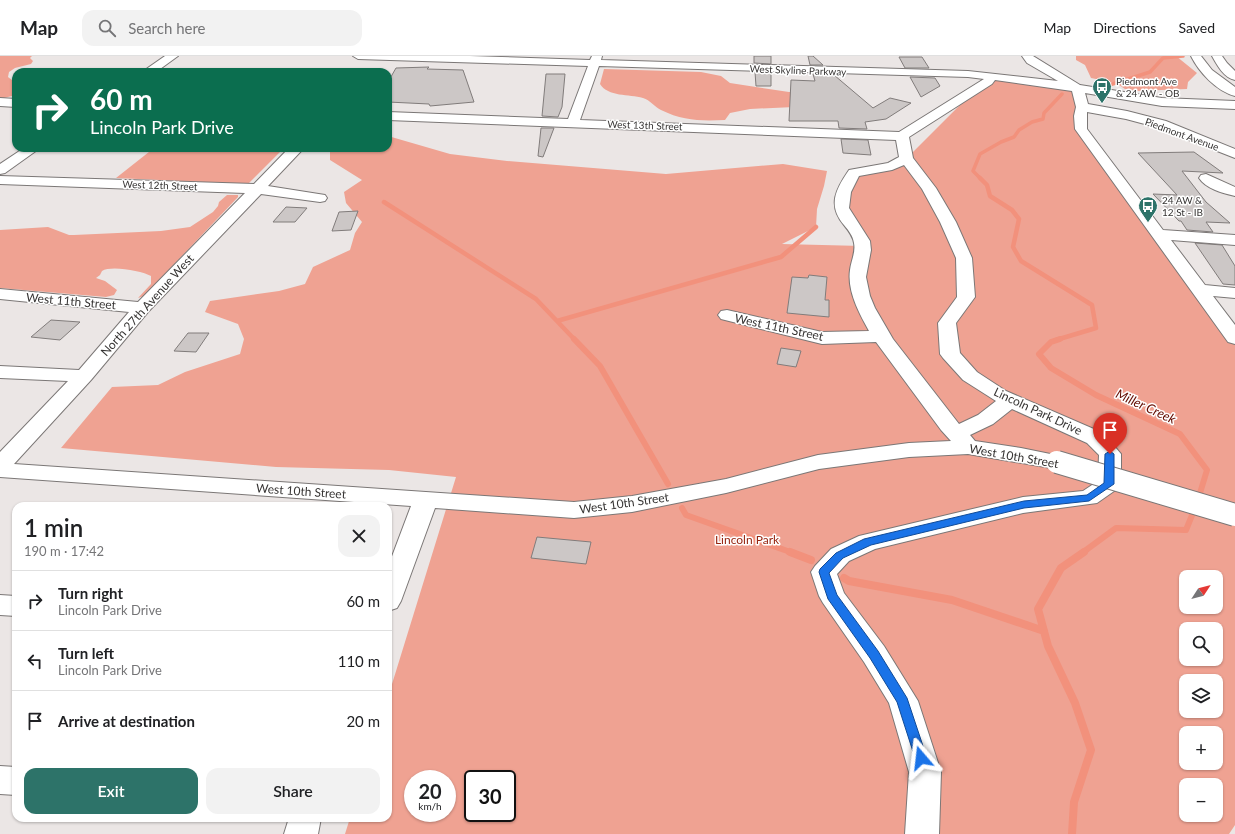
<!DOCTYPE html>
<html lang="en">
<head>
<meta charset="utf-8">
<style>
	:root { --surface:#fff; --page:#f2f2f2; --text:#202124; --muted:#757577; --line:#e0e0e0; --accent:#2d7369 }
	body { margin:0; font-family:Lato,sans-serif; background:var(--page); color:var(--text); height:100vh; display:flex; flex-direction:column; font-size:15px; white-space:nowrap }
	* { box-sizing:border-box; margin:0 }
	p { font-size:13px; color:var(--muted) }
	.icon { flex:none; width:22px; height:22px; fill:none; stroke:currentColor; stroke-width:2; stroke-linecap:round; stroke-linejoin:round }
	.map { position:relative; flex:1; overflow:hidden }
	.details { position:absolute; left:12px; top:446px; width:380px; height:320px; display:flex; flex-direction:column; background:var(--surface); border-radius:12px; box-shadow:0 1px 3px #0004 }
	.details>* { flex:none }
	.hud { position:absolute; left:12px; top:12px; width:380px; height:84px; border-radius:12px; box-shadow:0 1px 3px #0004; background:#0b6e4f; color:#fff; overflow:hidden }
	.needle { width:26px; rotate:54deg }
	.fabs { position:absolute; left:1179px; top:514px; display:grid; gap:8px }
	.fabs a { display:grid; place-items:center; width:44px; height:44px; border-radius:8px; background:var(--surface); box-shadow:0 1px 3px #0004; font-size:20px }
	.speed { position:absolute; left:404px; top:714px; display:flex; gap:8px; font-size:20px; font-weight:700; text-align:center }
	.speed>* { display:grid; place-content:center; width:52px; height:52px; border-radius:50%; background:var(--surface); box-shadow:0 1px 3px #0004; line-height:1 }
	.speed small { font-size:10px; font-weight:400 }
	.speed .limit { border:2px solid #111; border-radius:6px; background:#fff; color:#111 }
	.pin { position:absolute; display:grid; place-items:center; width:34px; height:34px; color:#fff; margin:-41px -17px; border-radius:50% 50% 50% 0; rotate:-45deg; box-shadow:0 0 4px #0007 }
	.pin .icon { rotate:45deg }
	.me { position:absolute; width:44px; margin:-22px; rotate:343deg; stroke-linejoin:round; filter:drop-shadow(0 0 3px #0008) }
	.turn { display:flex; align-items:center; gap:14px; height:84px; padding:0 12px; font-size:18px }
	.turn .icon { width:52px; height:52px; stroke-width:2.5 }
	.turn b { display:block; font-size:28px; line-height:34px }
	.round { display:grid; place-items:center; flex:none; width:42px; height:42px; border-radius:12px; background:var(--page) }
	.summary { display:flex; align-items:center; justify-content:space-between; height:68px; padding:0 12px }
	h1 { font-size:24px; font-weight:600; line-height:30px }
	.button { display:flex; gap:8px; margin-top:auto; padding:8px 12px }
	.button a { flex:1; height:46px; border-radius:12px; background:var(--accent); color:#fff; font-size:16px; font-weight:600; line-height:46px; text-align:center }
	.button a+a { background:var(--page); color:var(--text) }
	ul { padding:0; list-style:none }
	li { display:flex; align-items:center; gap:12px; height:60px; padding:0 12px; border-top:1px solid var(--line) }
	li div { flex:1 }
	li b { display:block; font-size:15px }
	li em { font-style:normal }
	header { display:flex; align-items:center; gap:24px; box-sizing:border-box; height:56px; padding:0 20px; background:var(--surface); border-bottom:1px solid var(--line) }
	header strong { font-size:19px }
	nav { display:flex; gap:22px; margin-inline-start:auto; font-size:14px }
	.search { width:280px; height:36px; background:var(--page); display:flex; align-items:center; gap:10px; box-sizing:border-box; padding:0 14px; border-radius:12px; color:var(--muted); font-size:15px }
	.map>svg:first-child { display:block }
</style>
</head>
<body>
<header>
<strong>Map</strong>
<div class="search"><svg class="icon" aria-label="search" viewBox="0 0 24 24"><circle cx="10" cy="10" r="6"/><path d="M15 15l6 6"/></svg>Search here</div>
<nav><a>Map</a><a>Directions</a><a>Saved</a></nav>
</header>
<div class="map">
<svg width="1235" height="778" viewBox="0 0 1235 778">
	<rect width="100%" height="100%" fill="#ebe6e5"/>
	<path fill="#efa292" fill-rule="evenodd" d="M0,0H32L30,2L33,5L31,8L15,12L9,16L8,21L16,27V39L0,43Z
		M1076,0H1176L1197,17L1188,26L1187,33L1136,35L1125,33L1116,27L1091,22L1085,9L1076,4Z
		M604,13L701,16L721,20L730,27L789,36L840,35L816,50L750,53L730,57L725,64C701,65 683,65 661,54C655,51 650,44 643,42C629,38 608,41 600,28Z
		M989,20L1078,33L1081,73L1235,282V769L1229,778H345L350,762H388V641L456,421L389,414L276,411L61,392L112,331L158,329L185,316L240,298L244,283L238,268L205,256L210,245L279,235L305,228L313,211L350,194L355,177L362,166L346,147L344,136L362,124L330,104V92H388V80L450,98L507,105L666,118L783,108L827,115L824,130L817,153L816,171L782,188L862,190L843,156L854,117L906,103ZM1186,521H1216V551H1186ZM1186,573H1216V603H1186ZM1186,625H1216V655H1186ZM1186,677H1216V707H1186ZM413,723H447V757H413ZM473,723H507V757H473ZM1186,729H1216V759H1186Z
		M154,92H284L248,128L116,122Z
		M227,139H238V141L144,240L138,242L151,228V220C142,215 111,209 102,215L100,219L96,222L105,225L117,234L114,239L106,241L0,232V174L48,171L69,179H74L161,175L190,171L213,156L218,150L219,146Z"/>
	<g fill="none" stroke-linecap="round" stroke-linejoin="round">
		<path stroke="#f2917c" stroke-width="3.5" d="M1103,31L1150,16L1163,2L1183,0
			M981,123L973,115L980,98L1001,86L1014,81L1019,74L1032,66L1043,63L1044,57L1062,38"/>
		<path stroke="#f2917c" stroke-width="4.5" d="M980,122L987,129L990,140L1012,154L1019,163L1013,191L1021,205L1092,249L1096,272L1056,284
			M384,146L536,243L575,284
			M557,265L781,201L816,171"/>
		<path stroke="#f2917c" stroke-width="6" d="M574,283L600,310L668,428
			M1060,283L1051,286L1039,298L1051,312L1096,339L1180,378L1207,414L1197,447L1186,474L1116,472L1082,497
			M682,452L686,459L793,497"/>
		<path stroke="#f2917c" stroke-width="8" d="M790,496L811,504
			M844,522L849,525L952,544L1044,575
			M1072,778L1074,746L1091,694L1075,647L1048,590L1038,553L1061,512L1084,496"/>
	</g>
	<path fill="#ccc7c6" stroke="#817c7b" d="M754,0H771V8L754,7Z
		M808,0H813L823,9H810Z
		M899,1H922L929,12H905Z
		M429,11L427,13L463,14L474,46L430,50L429,48L388,46V26L396,12Z
		M755,16L771,17V30H756Z
		M546,18H565L562,51L558,61L542,60Z
		M813,18L834,19L873,52L890,42L911,47L886,63L865,66L867,73L839,72L838,65H789L791,24L815,25Z
		M910,21L935,22L940,30L921,41Z
		M541,72H554L543,101L538,100Z
		M841,83L868,84L871,99L843,97Z
		M1194,96L1223,117L1182,115L1206,146L1230,167L1206,166L1213,176L1187,174L1181,165H1179L1153,138L1177,139L1138,97Z
		M286,151L307,152L295,166H273Z
		M358,155L351,174L332,175L339,156Z
		M1195,187L1222,189L1235,210V229L1223,228Z
		M809,219L827,221L825,244H829V261L787,257L792,221L808,222Z
		M51,264L80,266L60,284L31,281Z
		M188,277H209L196,296L174,295Z
		M781,292L801,295L796,311L777,308Z
		M537,481L591,486L586,508L531,502Z"/>
	<g fill="none" stroke-linecap="round" stroke-linejoin="round">
		<defs>
			<path id="minor" d="M165,0H178L156,16H142Z
				M353,0H470L590,4L592,0H602L601,4L968,15L1058,25L1027,7L1022,0H1033L1080,29L1162,42L1235,45V53L1162,50L1085,37L1088,48L1127,55L1166,65L1235,93V102L1156,71L1126,63L1087,56V73L1163,174L1235,179V189L1171,184L1205,229L1235,232V242L1213,240L1235,269V288L1228,286L1075,73L1074,60L1076,51L1072,35L995,24L992,28L909,81L913,102L936,132L956,166L972,202L975,241L956,267L960,297L977,316L1006,335L1103,377L1121,398V428L1117,433L1097,447L1023,457L875,493L849,505L837,518L844,537L884,590L918,645L941,716L939,778H905L909,716L889,647L864,606L823,547L819,540L811,516L815,510L831,493L859,480L1023,441L1083,435L1098,425L1099,399L1087,387L1012,353L993,368L970,379L975,385L1021,392L1065,401L1068,406L1065,411L1057,413L968,398L909,401L819,413L726,437L632,456L574,462L435,452L401,545L397,552L388,555V511L411,450L0,421V396L68,325L0,322V310L79,314L129,256L0,243V233L138,246L245,137L0,128V120L254,128L289,92H304L268,130L325,139L327,142L325,145L320,146L261,138L148,256L91,324L14,408L574,446L632,440L726,423L818,399L909,387L951,385L941,374L876,286L822,288L721,263L718,259L721,255L727,254L822,276L869,275C859,257 847,235 850,214C851,205 856,196 854,187C853,180 849,175 844,169C827,149 836,133 849,114L888,107L899,101L896,84L388,64V56L568,63L588,10L358,3ZM599,10L968,21L984,23L899,76L580,64ZM904,109L922,133L940,166L956,202L957,241L938,267L940,298L943,302L963,324L996,345L978,359L959,368L893,283L875,252L870,240L866,221L871,194L870,185L849,152L851,136L859,120L892,114Z
				M0,42L16,43V51L0,50Z
				M24,92H40L5,117L0,118V108Z
				M1206,118L1235,131V140C1223,137 1206,133 1199,122L1201,119Z
				M0,539L16,540V560L0,559Z
				M0,710L16,711V739L0,738Z
				M289,762H321L318,778H284Z"/>
			<path id="highway" d="M1191,0H1201L1212,14L1235,31V40C1216,35 1199,16 1191,0Z
				M1212,0H1222L1227,7L1235,15V24C1224,22 1217,9 1212,0Z"/>
		</defs>
		<use href="#minor" stroke="#7b7776" stroke-width="2"/>
		<use href="#highway" stroke="#7b7776" stroke-width="2"/>
		<use href="#minor" fill="#fff" fill-rule="evenodd"/>
		<use href="#highway" fill="#fff" fill-rule="evenodd"/>
		<defs>
			<path id="minor-bridge" d="M1057,406L1235,459"/>
		</defs>
		<use href="#minor-bridge" stroke="#7b7776" stroke-width="24" stroke-linecap="butt"/>
		<use href="#minor-bridge" stroke="#fff" stroke-width="22"/>
	</g>
	<path fill="#1a73e8" stroke="#114b97" d="M1110,395L1114,398V428L1089,445L1024,452L871,489L843,502L829,517L837,539L878,595L907,642L927,702L925,705L921,707L916,705L897,646L870,602L828,543L819,516L820,513L836,497L864,483L1024,445L1087,439L1104,427L1105,398Z"/>
	<defs>
		<symbol id="bus-pin" viewBox="-11 -11 22 30"><path d="M0 17L-7.5 6A9.5 9.5 0 1 1 7.5 6Z" fill="#2d7369" stroke="#fff"/><path d="M-5-6H5V4H4V6H2V4H-2V6H-4V4H-5ZM-3.5-4V0h7V-4ZM-3.5 1.2v1.5H-2V1.2ZM2 1.2v1.5H3.5V1.2Z" fill="#fff"/></symbol>
	</defs>
	<g fill-rule="evenodd">
		<use href="#bus-pin" x="1091" y="20" width="22" height="30"/>
		<use href="#bus-pin" x="1137" y="139" width="22" height="30"/>
	</g>
	<g text-anchor="middle" dominant-baseline="central" stroke-width="3" stroke-linejoin="round" paint-order="stroke">
		<g font-size="10" fill="#363433" stroke="#fff">
			<text transform="translate(798 14) rotate(2)">West Skyline Parkway</text>
			<text transform="translate(645 69) rotate(2)">West 13th Street</text>
			<text transform="translate(1182 78) rotate(20)">Piedmont Avenue</text>
			<text transform="translate(160 129) rotate(2)">West 12th Street</text>
		</g>
		<g font-size="10" fill="#363433" stroke="#fff" text-anchor="start">
			<text x="1116" y="25">Piedmont Ave<tspan x="1116" dy="12">&amp; 24 AW - OB</tspan></text>
			<text x="1162" y="144">24 AW &amp;<tspan x="1162" dy="12">12 St - IB</tspan></text>
		</g>
		<g font-size="12" fill="#363433" stroke="#fff">
			<text transform="translate(71 245) rotate(5)">West 11th Street</text>
			<text transform="translate(147 249) rotate(-48)">North 27th Avenue West</text>
			<text transform="translate(779 271) rotate(12)">West 11th Street</text>
			<text transform="translate(1038 355) rotate(25)">Lincoln Park Drive</text>
			<text transform="translate(1014 400) rotate(10)">West 10th Street</text>
			<text transform="translate(301 435) rotate(4)">West 10th Street</text>
			<text transform="translate(624 447) rotate(-8)">West 10th Street</text>
		</g>
		<g font-size="12" fill="#962510" stroke="#fff">
			<text x="747" y="483">Lincoln Park</text>
		</g>
		<g font-size="13" font-style="italic" fill="#630b00" stroke="#fff">
			<text transform="translate(1146 350) rotate(25)">Miller Creek</text>
		</g>
	</g>
</svg>
<div class="fabs">
<a><svg class="needle" viewBox="-14 -14 28 28"><path d="M0-13l5 13h-10z" fill="#e53935"/><path d="M0 13l5-13h-10z" fill="#757577"/></svg></a>
<a><svg class="icon" aria-label="search" viewBox="0 0 24 24"><circle cx="10" cy="10" r="6"/><path d="M15 15l6 6"/></svg></a>
<a><svg class="icon" aria-label="layers" viewBox="0 0 24 24"><path d="M12 4l9 5-9 5-9-5zM3 14l9 5 9-5"/></svg></a>
<a>+</a>
<a>−</a>
</div>
<div class="speed"><div>20<small>km/h</small></div><div class="limit">30</div></div>
<div class="pin" style="left:1110px;top:398px;background:#d93025"><svg class="icon" aria-label="arrive" viewBox="0 0 24 24"><path d="M6 21V4h12l-3 4 3 4H6"/></svg></div>
<svg class="me" style="left:921px;top:702px" viewBox="-20 -20 40 40"><path d="M0-17L14 15 0 8-14 15z" fill="#1a73e8" stroke="#fff" stroke-width="4"/></svg>
<div class="hud">
<div class="turn"><svg class="icon" aria-label="right" viewBox="0 0 24 24"><path d="M7 20v-9h11M14 6l5 5-5 5"/></svg><div><b>60 m</b>Lincoln Park Drive</div></div>
</div>
<section class="details">
<div class="summary"><div><h1>1 min</h1><p>190 m · 17:42</p></div><a class="round"><svg class="icon" aria-label="close" viewBox="0 0 24 24"><path d="M6 6l12 12M18 6L6 18"/></svg></a></div>
<ul>
<li><svg class="icon" aria-label="right" viewBox="0 0 24 24"><path d="M7 20v-9h11M14 6l5 5-5 5"/></svg><div><b>Turn right</b><p>Lincoln Park Drive</p></div><em>60 m</em></li>
<li><svg class="icon" aria-label="left" viewBox="0 0 24 24"><path d="M17 20v-9H6M10 6l-5 5 5 5"/></svg><div><b>Turn left</b><p>Lincoln Park Drive</p></div><em>110 m</em></li>
<li><svg class="icon" aria-label="arrive" viewBox="0 0 24 24"><path d="M6 21V4h12l-3 4 3 4H6"/></svg><div><b>Arrive at destination</b></div><em>20 m</em></li>
</ul>
<div class="button"><a>Exit</a><a>Share</a></div>
</section>
</div>
</body>
</html>
